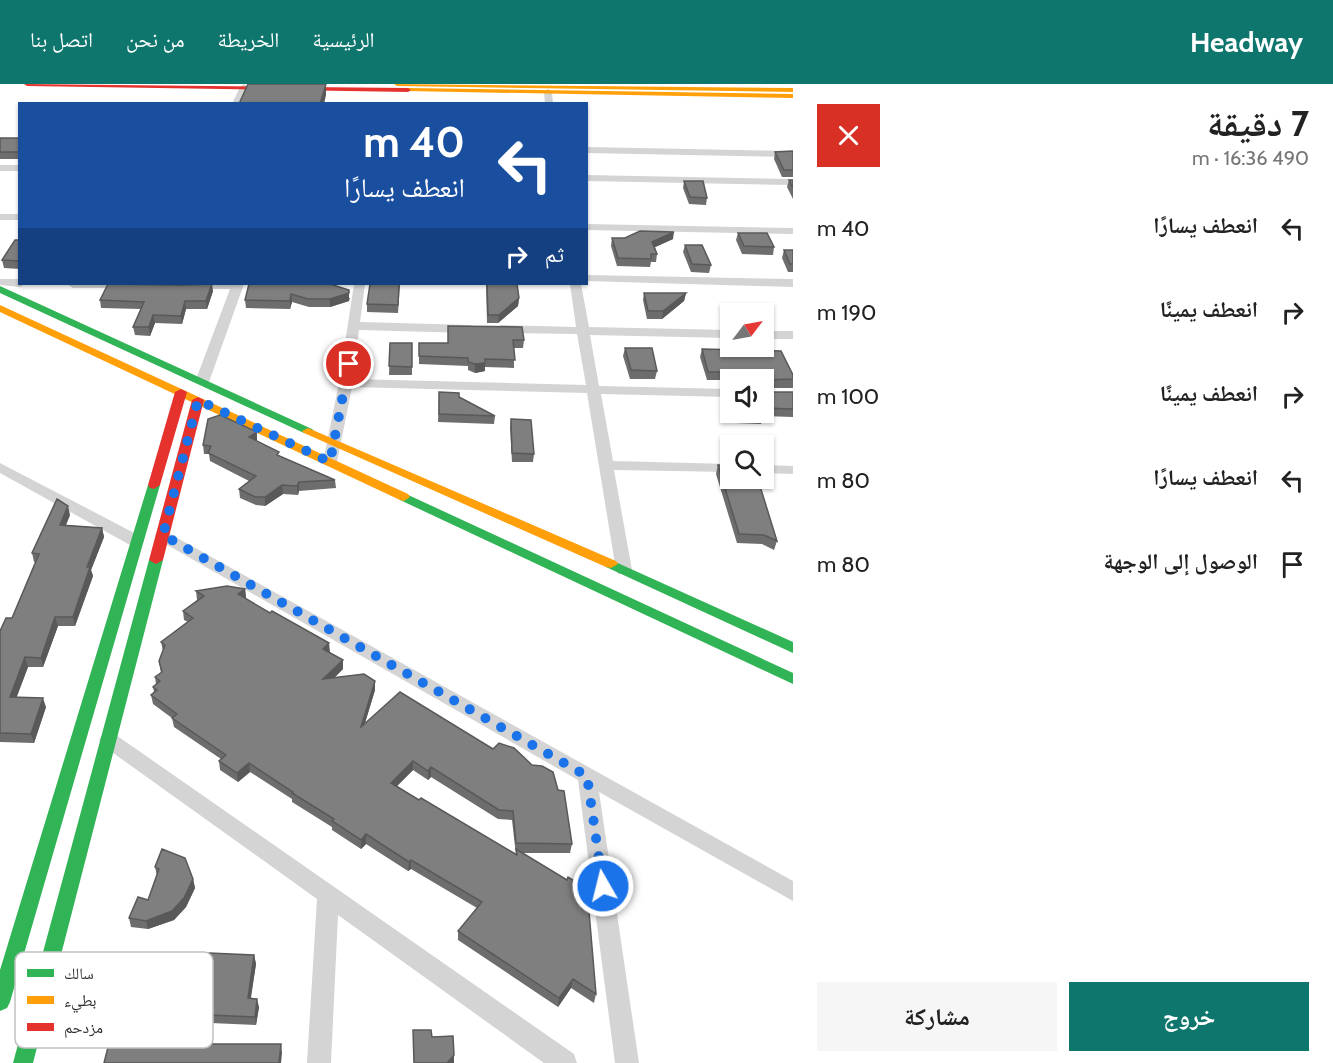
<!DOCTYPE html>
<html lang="ar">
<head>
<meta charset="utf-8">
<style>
	:root { --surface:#fff; --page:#f6f6f6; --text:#222; --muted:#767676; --accent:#0f766e }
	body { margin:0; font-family:Cabin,"Noto Naskh Arabic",sans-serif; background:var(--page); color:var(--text); direction:rtl; height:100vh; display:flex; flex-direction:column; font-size:22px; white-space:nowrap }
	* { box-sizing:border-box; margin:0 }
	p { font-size:20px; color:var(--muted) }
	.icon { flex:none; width:33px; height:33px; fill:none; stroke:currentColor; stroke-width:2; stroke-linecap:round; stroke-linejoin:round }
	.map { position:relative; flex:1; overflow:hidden; direction:ltr }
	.side { display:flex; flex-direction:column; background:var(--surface); width:540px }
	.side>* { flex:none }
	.guide { position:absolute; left:18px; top:18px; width:570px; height:183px; border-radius:0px; box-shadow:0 2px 4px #0004; direction:rtl; background:#1a4fa0; color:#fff; overflow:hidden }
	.needle { width:39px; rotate:58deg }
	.tools { position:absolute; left:720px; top:219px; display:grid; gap:12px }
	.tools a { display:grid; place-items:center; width:54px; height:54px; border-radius:0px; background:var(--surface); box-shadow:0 2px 4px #0004; font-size:30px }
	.pin { position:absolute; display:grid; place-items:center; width:51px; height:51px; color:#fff; margin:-26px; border:3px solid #fff; border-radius:50%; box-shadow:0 2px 6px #0007 }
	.me { position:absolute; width:66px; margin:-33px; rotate:352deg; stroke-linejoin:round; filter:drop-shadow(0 0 4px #0008) }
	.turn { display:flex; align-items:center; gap:21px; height:126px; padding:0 24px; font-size:27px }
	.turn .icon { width:78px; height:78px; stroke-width:2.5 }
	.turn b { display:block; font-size:42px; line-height:51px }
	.then { display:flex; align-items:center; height:57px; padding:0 24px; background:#0003; gap:12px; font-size:22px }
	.round { display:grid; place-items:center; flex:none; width:63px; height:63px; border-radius:0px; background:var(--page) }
	.headline { display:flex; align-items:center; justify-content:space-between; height:102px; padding:0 24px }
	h1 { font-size:36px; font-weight:700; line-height:45px }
	.primary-button { display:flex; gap:12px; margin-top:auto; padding:12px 24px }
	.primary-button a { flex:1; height:69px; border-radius:0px; background:var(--accent); color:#fff; font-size:24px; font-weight:700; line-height:69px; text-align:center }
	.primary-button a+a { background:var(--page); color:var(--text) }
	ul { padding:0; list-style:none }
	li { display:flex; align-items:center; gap:18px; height:84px; padding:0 24px }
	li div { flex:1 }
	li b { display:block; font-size:22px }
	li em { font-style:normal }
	header { display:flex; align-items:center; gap:36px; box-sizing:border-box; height:84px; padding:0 30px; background:var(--accent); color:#fff }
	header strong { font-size:28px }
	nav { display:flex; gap:33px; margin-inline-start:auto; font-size:21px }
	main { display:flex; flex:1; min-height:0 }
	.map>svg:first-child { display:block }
</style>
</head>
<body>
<header>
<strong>Headway</strong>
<nav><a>الرئيسية</a><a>الخريطة</a><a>من نحن</a><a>اتصل بنا</a></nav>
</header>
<main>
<section class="side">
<div class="headline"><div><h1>7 دقيقة</h1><p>490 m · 16:36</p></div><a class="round" style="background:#d93025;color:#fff"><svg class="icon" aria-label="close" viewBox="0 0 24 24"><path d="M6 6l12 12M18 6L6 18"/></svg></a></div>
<ul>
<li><svg class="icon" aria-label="left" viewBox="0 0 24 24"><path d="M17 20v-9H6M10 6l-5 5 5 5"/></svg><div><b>انعطف يسارًا</b></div><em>40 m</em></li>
<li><svg class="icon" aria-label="right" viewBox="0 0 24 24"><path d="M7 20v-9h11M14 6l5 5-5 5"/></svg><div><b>انعطف يمينًا</b></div><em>190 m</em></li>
<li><svg class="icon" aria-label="right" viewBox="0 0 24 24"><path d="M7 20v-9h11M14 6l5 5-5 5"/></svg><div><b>انعطف يمينًا</b></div><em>100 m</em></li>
<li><svg class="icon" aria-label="left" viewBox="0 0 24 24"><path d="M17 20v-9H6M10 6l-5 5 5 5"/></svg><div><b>انعطف يسارًا</b></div><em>80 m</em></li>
<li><svg class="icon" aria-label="arrive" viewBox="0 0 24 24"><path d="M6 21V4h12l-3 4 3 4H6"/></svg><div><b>الوصول إلى الوجهة</b></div><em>80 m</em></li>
</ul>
<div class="primary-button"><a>خروج</a><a>مشاركة</a></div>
</section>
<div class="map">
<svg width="793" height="979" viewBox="0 0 793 979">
	<rect width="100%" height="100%" fill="#fff"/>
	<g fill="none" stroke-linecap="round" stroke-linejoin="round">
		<path fill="#d4d4d4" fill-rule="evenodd" d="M244,0L248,3L241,20H232L240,3Z
			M548,5L552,8L553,20H545L544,8Z
			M586,63L793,67V73L586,69Z
			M0,81H20V87H0Z
			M586,91L793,95V101L586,97Z
			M0,130H20V136H0Z
			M586,140L793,144V150L586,146Z
			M586,191L793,195V203L586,197Z
			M0,195H20V200H25L20,203L0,201Z
			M67,200H134L128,204H73Z
			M185,200H244L209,298L202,302L195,298L230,205H190L186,203Z
			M354,200H365L360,238L470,241L476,245L470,249L359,246L353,295L586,301L577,250L501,249L495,245L501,241L576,243L570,200H581L589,243L730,246V254L590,251L599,302L730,305V313L601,310L613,377L730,380V388L614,386L632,486L630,490H618L616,486L587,309L352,303L337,378L335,381H325L323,378L339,299Z
			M764,247H793V255H764Z
			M0,379L142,453L144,457L136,462L130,461L0,389Z
			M764,381L793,382V390L764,389Z
			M163,446L793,797V817L599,708L639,979H615L578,696L157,455L155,451Z
			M109,649L116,651L574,970L577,979H544L338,831L331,979H307L317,815L102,661L99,656L102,651Z"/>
		<path fill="#30b455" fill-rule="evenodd" d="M0,202L312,345L314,347L308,350L304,349L0,209Z
			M154,397L160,401L10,918L7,924L0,927V886L148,401Z
			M404,409L793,589V600L400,416L398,413Z
			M156,472L163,476L33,979H13L149,476Z
			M611,476L793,558V569L606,483L604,480Z"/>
		<path fill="#ff9f0a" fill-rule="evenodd" d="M394,0L793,4V8L397,2Z
			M408,4L793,10V14L406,7Z
			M0,221L408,410L410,413L404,417L400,416L0,228Z
			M308,344L616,477L618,480L611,484L606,483L304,349L302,347Z"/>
		<path fill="#e5322d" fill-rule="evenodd" d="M24,0L408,4L411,6L408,8L27,2Z
			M181,305L187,308L160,401L154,405L150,404L148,401L175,308Z
			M198,313L204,316L163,476L156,480L149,476L192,316Z"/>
	</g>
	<path fill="#6d6d6d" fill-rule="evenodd" d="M0,54H20V75H0Z
		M793,67V93H782L774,75L775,68Z
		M789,96H793V115L787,103Z
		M684,97L707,114L706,121L689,120L683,104Z
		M738,149L774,163L773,171L742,170L736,156Z
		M612,154L673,155L655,163L657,170L656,178H651L650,183L617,182L611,162Z
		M20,156V185L4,184L2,176Z
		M685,161L711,181L709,189L691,188L683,168Z
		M784,166H793V188H788L782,174Z
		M249,200L350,214L349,217L330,223H309L292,218L290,225L246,224L245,216Z
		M400,200L398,229L367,228V220Z
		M486,200H517L519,214L518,222L498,239H487Z
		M213,207L207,225H186L182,240L155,239L150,252L135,251L133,243L141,225L101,224L100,216Z
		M644,209H686L684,217L662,235H647L643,216Z
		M448,242L524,256L523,264H514V284L485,283V287L475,289L468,286V282L419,280V259H448Z
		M390,259H412V291H389Z
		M625,264L657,287L655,295H630L623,272Z
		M702,265L793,291V304H764V306L766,308H793V333L763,332L761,340L735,339L732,328H764V296H730V303H726L724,296H707L700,273Z
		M439,308L459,313L495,332L494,340L438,338Z
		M511,335L534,370L533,378H512L510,343Z
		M257,348V356L256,357L280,372L335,396L336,404L299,407L298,411L283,410L265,422L256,421L240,414L239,405L249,397L210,377L209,370H204L203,361Z
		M718,381L745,400L777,457L774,466L762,460L737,459L716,390Z
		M70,431L66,441L102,444L104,453L91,486L93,492L75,542H58L43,583H28L16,614L46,623L34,659L0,658V547L12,534L36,478H34L32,469Z
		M245,505L246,514L245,515L270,529L329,559V568L343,585L335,593L375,606L365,639L572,760L570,769H522L596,910L594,919L571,904L558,923L458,856V847L477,824L411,785L408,787L366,760L361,765L332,746V743L292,718V715L250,688L238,698L220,686L219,677L221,675L174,643L172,634L153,620L151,611L154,608L153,603L156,600L155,593L161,589L159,577L163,567L161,558L188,538L184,536L183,527L197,516L196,507ZM413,686L428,696L431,693L498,735L512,736L516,771L419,716L397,702Z
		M155,783L193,795L195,804L186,823L174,836L148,845L131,843L129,834L148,816L157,792Z
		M254,871L256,880L251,914L259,923L256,941L188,938L186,930L201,909Z"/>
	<path fill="#595959" d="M326,0V11L324,20H320Z
		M674,148L673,155L651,165L652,158Z
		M212,200L213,207L207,225L206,217Z
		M349,206V217L330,223V215Z
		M686,209L684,217L662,235L663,227Z
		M291,210L292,218L290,225V217Z
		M519,214L518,222L498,239L499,231Z
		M185,217L186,225L182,240L181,232Z
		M153,231L155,239L150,252L149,243Z
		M485,279V287L475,289V280Z
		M257,348V356L250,362L249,353Z
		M299,398V407L298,411L297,402Z
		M282,401L283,410L265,422V413Z
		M68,422L70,431L62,450L60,441Z
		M102,444L104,453L91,486L93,492L75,542L73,533L87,483Z
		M245,505L246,514L239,519L238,510Z
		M55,533L58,542L43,583L41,574Z
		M329,559L330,568L323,574V565Z
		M25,573L28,583L13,623L10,613Z
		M343,576V585L324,604L323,595Z
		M375,597V606L361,652V643Z
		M43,614L46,623L34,659L31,650Z
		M413,677V686L391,708V699Z
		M249,679L250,688L238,698L237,689Z
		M431,683V693L428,696V687Z
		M366,750V760L361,765V756Z
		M411,776V785L408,787L409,778Z
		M193,795L195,804L186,823L174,836L148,845L146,837Z
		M254,871L256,880L249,923L248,914Z
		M573,895L571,904L558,923L559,914Z
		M257,915L259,923L256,941L255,933Z
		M281,960L282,969L281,979H279Z
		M454,971V979H447Z"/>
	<path fill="#7f7f7f" stroke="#595959" stroke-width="1.5" d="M248,0H326L320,20H239Z
		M0,54H20V68H0Z
		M793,67V86H784L775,68Z
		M789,96H793V104Z
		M684,97H703L707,114L690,113Z
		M640,147L674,148L652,158L657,170H651V175L618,174L612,154H625Z
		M738,149H767L774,163L744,162Z
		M15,156H20V177L2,176Z
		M685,161H702L711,181L692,180Z
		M784,166H793V180H790Z
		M108,200L183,201L212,200L206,217H185L181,232L153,231L149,243H133L144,218L100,216Z
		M249,200H330L349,206V209L330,215H308L291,210L290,217L245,216Z
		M370,200H399L398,221L367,220Z
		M487,200H517L519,214L499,231H488Z
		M644,209H686L663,227H648Z
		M448,242L522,243L524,256H513L515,276L485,275V279L475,280L468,278V274L419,272V259H448Z
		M390,259H412V283L389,282Z
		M625,264H652L657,287L631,286Z
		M702,265L781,267L793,291V295L764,296V306L766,308H793V325L764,324V296H734L727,294L726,288H708Z
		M439,308L459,309V313L495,332L439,330Z
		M736,328H762L763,332L737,331Z
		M220,331L257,348L249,353L279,368L277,371L335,396L299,398L297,402L282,401L265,413H255L239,405L256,392L208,369L211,362L203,361L208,335Z
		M511,335L531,336L534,370L512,369Z
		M718,381L730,382V394H743L745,400L760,402L777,457L764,451L739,450Z
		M57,415L68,422L60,441L102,444L87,483H90L73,533H55L41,574L25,573L10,613L43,614L31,650L0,649V547L6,534H12L39,470L32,469Z
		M227,502L245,505L238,510L270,529L272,527L329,559L323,565L343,576L323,595L364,590L375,597L361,643L400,608L493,665L499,659L514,664L532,681L542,682L553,688L558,706L564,707L572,760L516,759L513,727L499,726L431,683L428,687L413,677L391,699L419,716L421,714L517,771L516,765L567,796L568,793L587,804L596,910L573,895L559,914L458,847L482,818L411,776L409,778L366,750L361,756L332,737L334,735L292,709L293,708L249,679L237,689L219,677L226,671L172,634L177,630L151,611L157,606L153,603L160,597L155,593L162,588L159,577L165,561L161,558L193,534L183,527L204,512L196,507Z
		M162,765L185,774L193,795L184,814L172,827L146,837L129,834L138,813L148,816L159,785L155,783Z
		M209,869L254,871L248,914L257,915L255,933L186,930L190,909H201Z
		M413,946H431L432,953L453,952L454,971L447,979H414Z
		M115,954L215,960H281L279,979H104L108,963H113Z"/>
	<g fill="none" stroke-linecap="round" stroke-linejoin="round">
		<path stroke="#1a73e8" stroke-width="10" stroke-dasharray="0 18" d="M349,280L330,378L198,316L163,451L587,692L603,802"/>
	</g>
	<rect x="15" y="868" width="198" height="96" rx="9" fill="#fff" stroke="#c1c1c1" stroke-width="1.5"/>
	<rect x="27" y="885" width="27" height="8" fill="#30b455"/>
	<rect x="27" y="912" width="27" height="8" fill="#ff9f0a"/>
	<rect x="27" y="939" width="27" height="8" fill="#e5322d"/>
	<g font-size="16" fill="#2f2f2f">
		<text x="64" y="895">سالك</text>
		<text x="64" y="922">بطيء</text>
		<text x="64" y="949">مزدحم</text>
	</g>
</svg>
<div class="tools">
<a><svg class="needle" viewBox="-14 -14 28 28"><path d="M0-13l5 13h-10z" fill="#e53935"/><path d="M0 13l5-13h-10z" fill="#767676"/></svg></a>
<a><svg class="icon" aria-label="sound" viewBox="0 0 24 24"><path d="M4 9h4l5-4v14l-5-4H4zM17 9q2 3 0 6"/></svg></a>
<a><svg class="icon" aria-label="search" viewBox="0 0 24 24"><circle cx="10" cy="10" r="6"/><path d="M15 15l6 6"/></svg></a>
</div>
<div class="pin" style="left:349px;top:280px;background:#d93025"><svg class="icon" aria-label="arrive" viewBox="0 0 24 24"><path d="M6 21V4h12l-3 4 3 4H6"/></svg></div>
<svg class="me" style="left:603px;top:802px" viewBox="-20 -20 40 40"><circle r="17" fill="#1a73e8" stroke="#fff" stroke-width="3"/><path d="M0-11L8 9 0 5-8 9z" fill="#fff"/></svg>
<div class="guide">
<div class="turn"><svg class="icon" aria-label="left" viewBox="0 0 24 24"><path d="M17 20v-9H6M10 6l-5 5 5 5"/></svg><div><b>40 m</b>انعطف يسارًا</div></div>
<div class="then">ثم<svg class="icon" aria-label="right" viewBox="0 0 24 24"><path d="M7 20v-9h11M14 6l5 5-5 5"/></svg></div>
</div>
</div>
</main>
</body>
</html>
